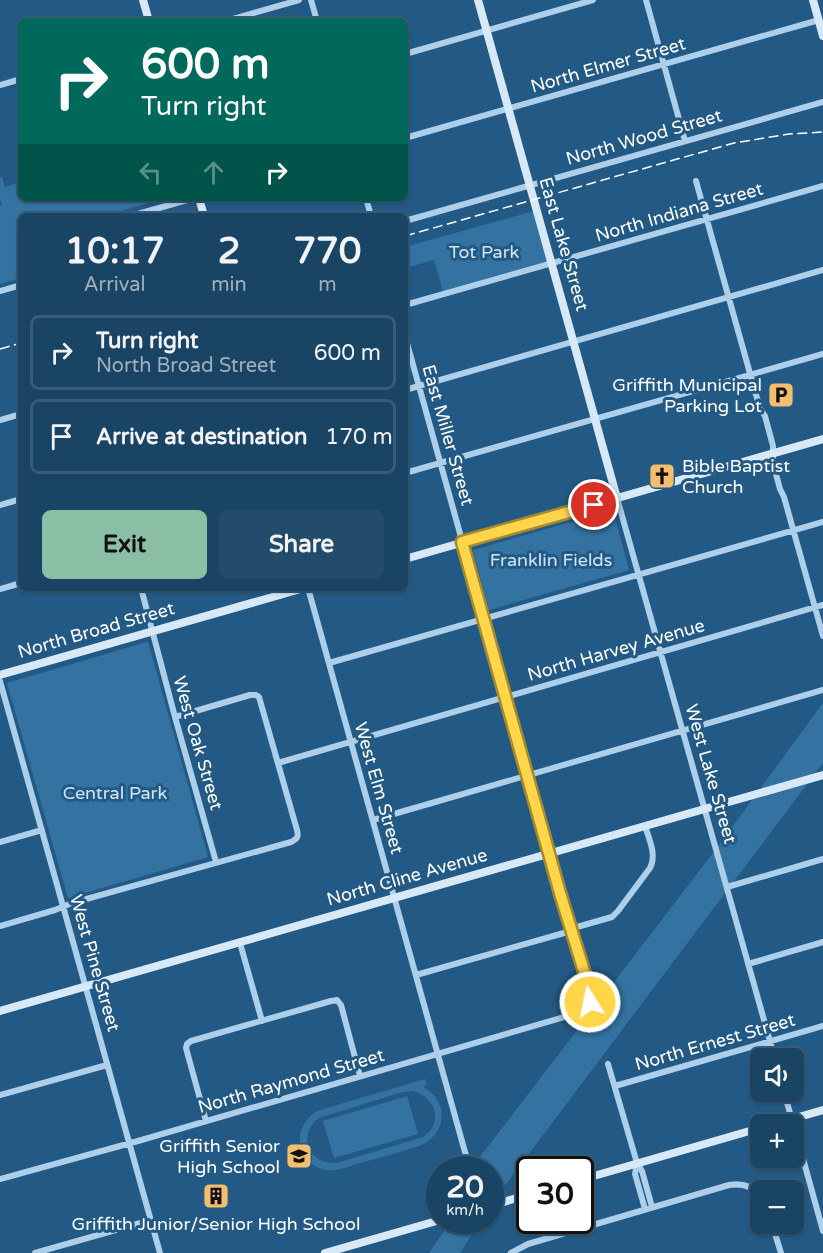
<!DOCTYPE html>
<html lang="en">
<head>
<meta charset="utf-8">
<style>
	:root { --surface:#1a4464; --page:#234b6a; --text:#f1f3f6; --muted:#9fb0bf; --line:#385c78; --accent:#8abfa5 }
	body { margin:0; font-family:"Varela Round",sans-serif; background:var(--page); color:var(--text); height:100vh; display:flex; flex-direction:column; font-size:22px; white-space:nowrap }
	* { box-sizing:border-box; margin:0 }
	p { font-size:20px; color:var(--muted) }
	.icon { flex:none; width:33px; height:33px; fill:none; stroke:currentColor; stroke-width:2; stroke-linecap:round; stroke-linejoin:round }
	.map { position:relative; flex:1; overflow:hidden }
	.details { position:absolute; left:18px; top:213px; width:390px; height:378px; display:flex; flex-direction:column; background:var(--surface); border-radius:9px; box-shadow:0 2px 4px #0004,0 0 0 2px var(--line) }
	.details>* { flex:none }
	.guide { position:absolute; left:18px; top:18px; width:390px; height:183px; border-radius:9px; box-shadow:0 2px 4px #0004,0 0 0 2px var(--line); background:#00695c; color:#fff; overflow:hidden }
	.fabs { position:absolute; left:750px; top:1048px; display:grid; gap:12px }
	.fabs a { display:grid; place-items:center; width:54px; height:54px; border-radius:9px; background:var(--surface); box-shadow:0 2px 4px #0004,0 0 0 2px var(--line); font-size:30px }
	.speed { position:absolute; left:426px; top:1156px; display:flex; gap:12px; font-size:30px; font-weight:700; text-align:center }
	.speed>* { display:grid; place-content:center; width:78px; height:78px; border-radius:50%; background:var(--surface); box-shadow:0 2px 4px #0004,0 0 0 2px var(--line); line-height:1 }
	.speed small { font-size:15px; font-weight:400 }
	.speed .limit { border:3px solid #111; border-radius:9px; background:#fff; color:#111 }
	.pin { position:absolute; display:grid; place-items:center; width:51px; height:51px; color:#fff; margin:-26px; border:3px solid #fff; border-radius:50%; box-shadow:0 2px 6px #0007 }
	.me { position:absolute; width:66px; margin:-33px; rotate:350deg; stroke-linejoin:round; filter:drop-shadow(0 0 4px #0008) }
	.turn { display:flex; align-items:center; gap:21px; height:126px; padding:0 24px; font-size:27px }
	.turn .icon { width:78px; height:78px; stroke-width:2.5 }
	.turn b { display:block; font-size:42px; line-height:51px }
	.lanes { display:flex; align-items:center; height:57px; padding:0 24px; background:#0003; justify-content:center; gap:30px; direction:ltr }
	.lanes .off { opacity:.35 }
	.eta { display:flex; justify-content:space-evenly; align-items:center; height:102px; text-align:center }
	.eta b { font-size:36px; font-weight:700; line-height:42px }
	.button { display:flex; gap:12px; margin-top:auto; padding:12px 24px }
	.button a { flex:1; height:69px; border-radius:9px; background:var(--accent); color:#111; font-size:24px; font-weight:700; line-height:69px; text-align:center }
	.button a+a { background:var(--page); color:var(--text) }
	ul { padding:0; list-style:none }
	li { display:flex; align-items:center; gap:18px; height:75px; margin:0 12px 9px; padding:0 12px; border:3px solid var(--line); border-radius:9px }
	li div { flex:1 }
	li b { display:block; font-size:22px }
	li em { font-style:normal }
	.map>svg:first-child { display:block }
</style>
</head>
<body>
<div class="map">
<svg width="823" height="1253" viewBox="0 0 823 1253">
	<rect width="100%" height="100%" fill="#235a85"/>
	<path fill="#3473a1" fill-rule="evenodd" d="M0,177H2L5,187L21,182V198H155L156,201L113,213L114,216H21V278L0,284V205H2L0,199Z
		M534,211L548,261L443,291L434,260L405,268V247Z
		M613,510L629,570L489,610L473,550Z
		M147,642H148L208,857L68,898L7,683Z
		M823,703V763L491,1204L490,1170H470L716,849Z
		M425,1079L427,1085L423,1087C450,1101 447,1135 419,1146C400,1152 380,1158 360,1163C350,1166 339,1171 328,1170C314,1169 301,1157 300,1142C299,1129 306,1118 317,1111ZM413,1091C436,1097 444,1123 423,1137L337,1163C309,1165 296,1136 319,1118L402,1092Z
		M407,1096L418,1134L334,1158L323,1121Z
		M451,1221H480L460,1253H429Z"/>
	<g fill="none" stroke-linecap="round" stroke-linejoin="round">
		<path stroke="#adcfe9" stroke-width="6" d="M311,0L317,21
			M646,0L685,141
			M226,21L299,0
			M405,54L593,0
			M0,85L21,79
			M405,138L819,20
			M696,181L760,409L765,416L773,446V463L780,489L784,497L823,636
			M366,198L371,216
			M131,216L194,198
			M405,221L823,102
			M0,291L21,285
			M405,305L823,186
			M405,390L823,270
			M0,420L21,414
			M405,473L823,354
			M617,498L775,1059
			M0,505L21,499
			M141,588L175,717L216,862
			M308,588L470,1170
			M0,589L21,583
			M329,663L823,522
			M0,681L160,1253
			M278,763L823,605
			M373,820L823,690
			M0,842L42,830
			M727,887L823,859
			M0,926L55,910L72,903L291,842C297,839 299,837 297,830L259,697L256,695H250L175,717
			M240,943L262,1021
			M748,964L823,942
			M416,975L564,933L577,927L612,917L618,911L650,868C657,855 649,839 645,826
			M608,1064L637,1163L642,1171L652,1207
			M615,1086L823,1026
			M784,1092L792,1120
			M0,1095L107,1065
			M206,1121L186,1048L187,1044L191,1041L331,1001L337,1000L341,1005L360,1076
			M794,1126L823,1231
			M637,1163L635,1174L645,1209
			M0,1179L138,1141L585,1011C592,1002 589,991 587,981L549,853L405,336
			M772,1224L781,1253
			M35,1253L151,1220
			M511,1253L528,1244L729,1185C741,1183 752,1186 760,1195"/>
		<path stroke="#d7e9f7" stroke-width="8" d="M143,0L149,21
			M478,0L617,498
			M813,0L823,36
			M199,198L204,216
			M405,559L823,439
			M0,675L304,588
			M0,1011L823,775
			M771,1125L823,1110
			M580,1180L760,1128
			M490,1206L530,1194
			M325,1253L440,1220"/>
		<path stroke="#fff" stroke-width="1.5" stroke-dasharray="10 4.5" stroke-linecap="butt" d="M405,236L734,143L789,134L823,132
			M0,349L21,343"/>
	</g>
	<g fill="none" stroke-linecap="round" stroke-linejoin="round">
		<defs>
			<path id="route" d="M590,1002L589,991L587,981L560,893L462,542L594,505"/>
		</defs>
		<use href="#route" stroke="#a68a30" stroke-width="15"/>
		<use href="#route" stroke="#ffd54a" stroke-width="10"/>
	</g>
	<defs>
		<symbol id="parking-square" viewBox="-11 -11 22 22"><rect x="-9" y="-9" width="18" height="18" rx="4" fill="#f4bd6f" stroke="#235a85"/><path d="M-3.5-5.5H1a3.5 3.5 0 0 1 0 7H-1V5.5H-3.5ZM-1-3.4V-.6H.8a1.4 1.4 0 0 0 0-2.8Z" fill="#111"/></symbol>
		<symbol id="church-square" viewBox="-11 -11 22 22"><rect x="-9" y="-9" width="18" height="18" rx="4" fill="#f4bd6f" stroke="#235a85"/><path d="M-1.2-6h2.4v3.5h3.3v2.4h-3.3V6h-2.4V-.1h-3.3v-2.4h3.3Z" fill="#111"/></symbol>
		<symbol id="school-square" viewBox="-11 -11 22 22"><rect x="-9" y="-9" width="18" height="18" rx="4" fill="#f4bd6f" stroke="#235a85"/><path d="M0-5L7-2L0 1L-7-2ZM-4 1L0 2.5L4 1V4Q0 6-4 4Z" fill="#111"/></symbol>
		<symbol id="building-square" viewBox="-11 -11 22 22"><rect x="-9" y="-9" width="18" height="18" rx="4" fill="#f4bd6f" stroke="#235a85"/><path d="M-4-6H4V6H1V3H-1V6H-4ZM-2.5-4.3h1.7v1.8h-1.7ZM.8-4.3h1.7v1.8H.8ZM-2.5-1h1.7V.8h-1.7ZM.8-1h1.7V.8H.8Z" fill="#111"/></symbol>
	</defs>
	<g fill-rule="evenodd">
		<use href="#parking-square" x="766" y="380" width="30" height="30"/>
		<use href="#church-square" x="647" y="461" width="30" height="30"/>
		<use href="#school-square" x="284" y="1141" width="30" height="30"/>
		<use href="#building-square" x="201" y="1181" width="30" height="30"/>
	</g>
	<g text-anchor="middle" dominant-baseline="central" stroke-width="6" stroke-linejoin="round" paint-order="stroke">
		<g font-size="18" fill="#fff" stroke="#235a85">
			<text transform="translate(608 65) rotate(-16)">North Elmer Street</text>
			<text transform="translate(644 137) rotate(-16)">North Wood Street</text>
			<text transform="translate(679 212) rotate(-16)">North Indiana Street</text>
			<text transform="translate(564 244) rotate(74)">East Lake Street</text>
			<text transform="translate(448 435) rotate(74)">East Miller Street</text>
			<text transform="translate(96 630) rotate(-16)">North Broad Street</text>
			<text transform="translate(616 650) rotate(-16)">North Harvey Avenue</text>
			<text transform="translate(198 743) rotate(74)">West Oak Street</text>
			<text transform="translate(711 774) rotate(74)">West Lake Street</text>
			<text transform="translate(379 788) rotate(74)">West Elm Street</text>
			<text transform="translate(407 877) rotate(-16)">North Cline Avenue</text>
			<text transform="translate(95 963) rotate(74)">West Pine Street</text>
			<text transform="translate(715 1042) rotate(-16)">North Ernest Street</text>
			<text transform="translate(291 1081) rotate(-16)">North Raymond Street</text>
		</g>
		<g font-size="18" fill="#d1e7f7" stroke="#235a85">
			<text x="484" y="252">Tot Park</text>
			<text x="551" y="560">Franklin Fields</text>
			<text x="115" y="793">Central Park</text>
		</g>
		<g font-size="18" fill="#fff" stroke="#235a85" text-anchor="end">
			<text x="762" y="385">Griffith Municipal<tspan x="762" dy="21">Parking Lot</tspan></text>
			<text x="682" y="466" text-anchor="start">Bible Baptist<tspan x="682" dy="21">Church</tspan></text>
			<text x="280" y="1146">Griffith Senior<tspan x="280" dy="21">High School</tspan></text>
			<text x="216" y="1224" text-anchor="middle">Griffith Junior/Senior High School</text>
		</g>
	</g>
</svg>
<div class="fabs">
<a><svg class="icon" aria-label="sound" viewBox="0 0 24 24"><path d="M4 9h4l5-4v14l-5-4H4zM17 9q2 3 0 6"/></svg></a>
<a>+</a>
<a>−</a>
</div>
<div class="speed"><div>20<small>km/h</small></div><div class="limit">30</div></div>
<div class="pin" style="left:594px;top:505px;background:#d93025"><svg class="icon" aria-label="arrive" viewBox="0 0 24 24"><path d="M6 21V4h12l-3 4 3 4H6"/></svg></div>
<svg class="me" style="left:590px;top:1002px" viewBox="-20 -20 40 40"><circle r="17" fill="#ffd54a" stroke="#fff" stroke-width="3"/><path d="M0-11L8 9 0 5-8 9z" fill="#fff"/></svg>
<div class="guide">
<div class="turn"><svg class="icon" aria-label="right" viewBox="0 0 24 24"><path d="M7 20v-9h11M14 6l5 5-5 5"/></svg><div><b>600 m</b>Turn right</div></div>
<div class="lanes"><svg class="icon off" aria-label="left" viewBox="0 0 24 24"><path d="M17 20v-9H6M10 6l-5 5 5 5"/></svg><svg class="icon off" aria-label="ahead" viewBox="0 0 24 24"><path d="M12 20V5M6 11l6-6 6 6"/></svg><svg class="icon" aria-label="right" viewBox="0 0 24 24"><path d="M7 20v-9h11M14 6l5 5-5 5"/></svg></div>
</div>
<section class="details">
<div class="eta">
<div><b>10:17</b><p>Arrival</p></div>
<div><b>2</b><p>min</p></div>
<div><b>770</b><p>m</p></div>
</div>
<ul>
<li><svg class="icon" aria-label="right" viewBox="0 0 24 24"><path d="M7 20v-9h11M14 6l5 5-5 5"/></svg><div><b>Turn right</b><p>North Broad Street</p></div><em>600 m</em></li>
<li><svg class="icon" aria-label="arrive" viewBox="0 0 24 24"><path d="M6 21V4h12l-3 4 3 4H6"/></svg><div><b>Arrive at destination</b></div><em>170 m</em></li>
</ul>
<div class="button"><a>Exit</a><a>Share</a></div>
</section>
</div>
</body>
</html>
